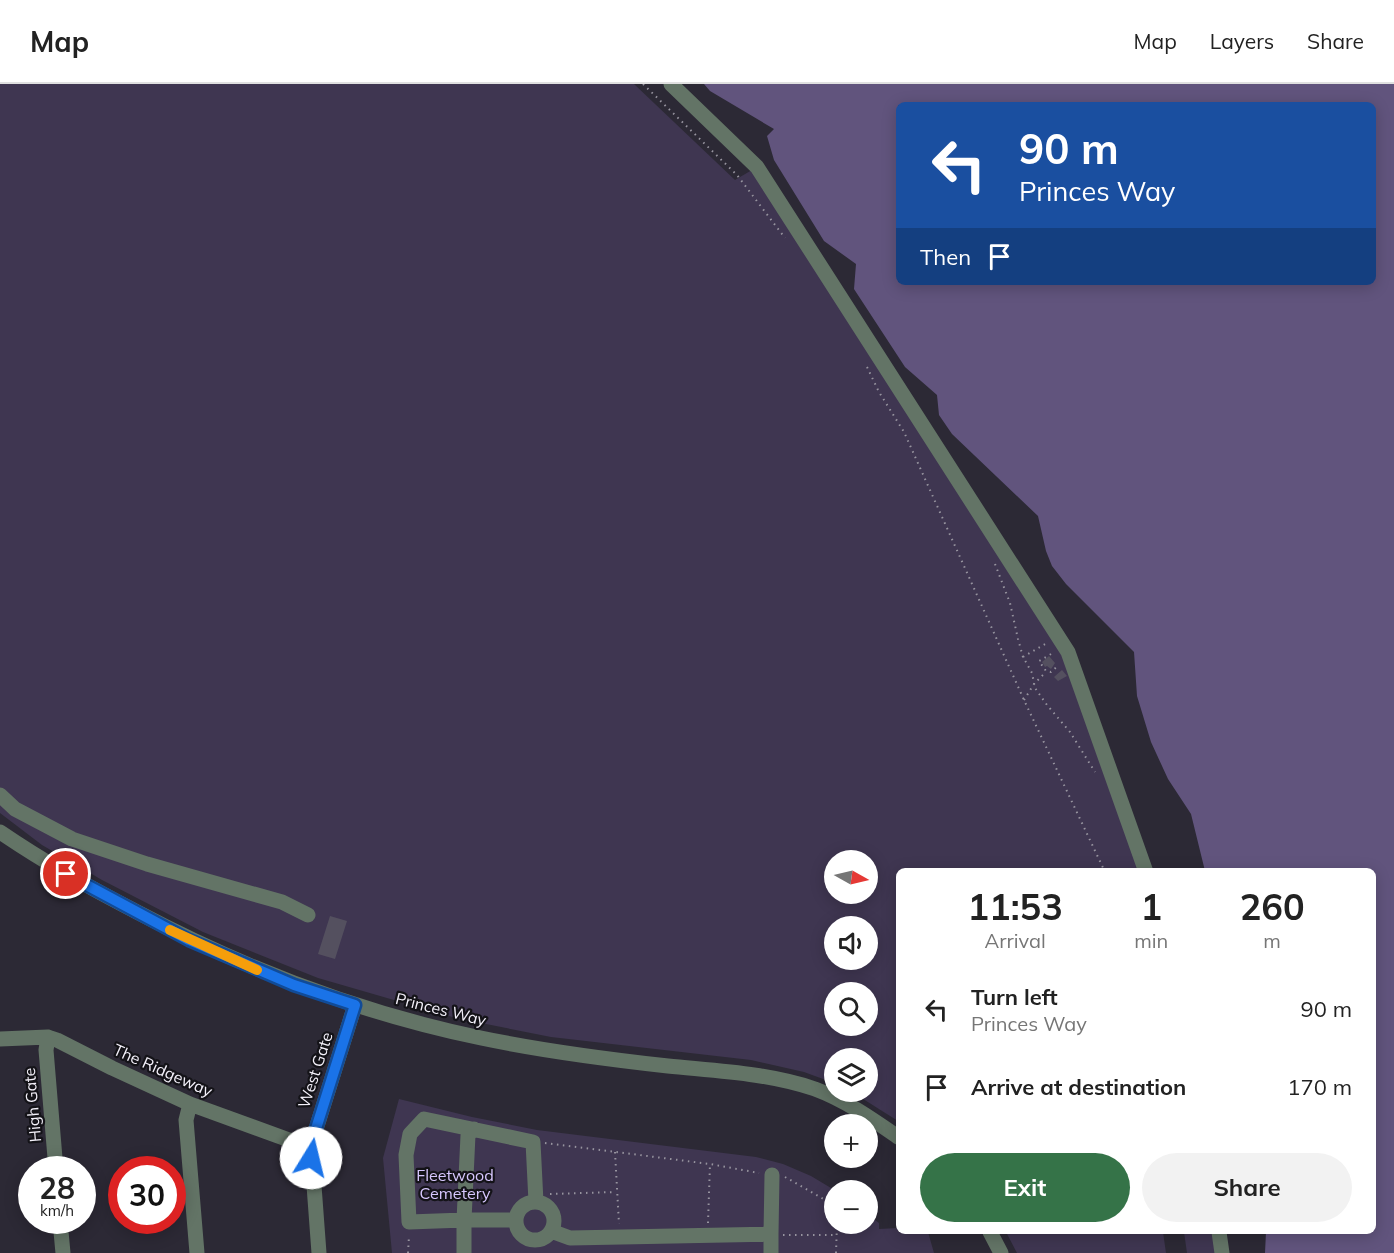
<!DOCTYPE html>
<html lang="en">
<head>
<meta charset="utf-8">
<style>
	:root { --surface:#fff; --page:#f2f2f2; --text:#222; --muted:#767676; --line:#e0e0e0; --accent:#357348 }
	body { margin:0; font-family:Mulish,sans-serif; background:var(--page); color:var(--text); height:100vh; display:flex; flex-direction:column; font-size:22px; white-space:nowrap }
	* { box-sizing:border-box; margin:0 }
	p { font-size:20px; color:var(--muted) }
	.icon { flex:none; width:33px; height:33px; fill:none; stroke:currentColor; stroke-width:2; stroke-linecap:round; stroke-linejoin:round }
	.map { position:relative; flex:1; overflow:hidden }
	.side { position:absolute; left:896px; top:784px; width:480px; height:366px; display:flex; flex-direction:column; background:var(--surface); border-radius:9px; box-shadow:0 3px 15px #0003 }
	.side>* { flex:none }
	.hud { position:absolute; left:896px; top:18px; width:480px; height:183px; border-radius:9px; box-shadow:0 3px 15px #0003; background:#1a4fa0; color:#fff; overflow:hidden }
	.needle { width:39px; rotate:98deg }
	.tools { position:absolute; left:824px; top:766px; display:grid; gap:12px }
	.tools a { display:grid; place-items:center; width:54px; height:54px; border-radius:50%; background:var(--surface); box-shadow:0 3px 15px #0003; font-size:30px }
	.speed { position:absolute; left:18px; top:1072px; display:flex; gap:12px; font-size:30px; font-weight:700; text-align:center }
	.speed>* { display:grid; place-content:center; width:78px; height:78px; border-radius:50%; background:var(--surface); box-shadow:0 3px 15px #0003; line-height:1 }
	.speed small { font-size:15px; font-weight:400 }
	.speed .limit { border:9px solid #d22; background:#fff; color:#111 }
	.pin { position:absolute; display:grid; place-items:center; width:51px; height:51px; color:#fff; margin:-26px; border:3px solid #fff; border-radius:50%; box-shadow:0 2px 6px #0007 }
	.me { position:absolute; width:66px; margin:-33px; rotate:9deg; stroke-linejoin:round; filter:drop-shadow(0 0 4px #0008) }
	.turn { display:flex; align-items:center; gap:21px; height:126px; padding:0 24px; font-size:27px }
	.turn .icon { width:78px; height:78px; stroke-width:2.5 }
	.turn b { display:block; font-size:42px; line-height:51px }
	.then { display:flex; align-items:center; height:57px; padding:0 24px; background:#0003; gap:12px; font-size:22px }
	.eta { display:flex; justify-content:space-evenly; align-items:center; height:102px; text-align:center }
	.eta b { font-size:36px; font-weight:700; line-height:42px }
	.button { display:flex; gap:12px; margin-top:auto; padding:12px 24px }
	.button a { flex:1; height:69px; border-radius:36px; background:var(--accent); color:#fff; font-size:24px; font-weight:700; line-height:69px; text-align:center }
	.button a+a { background:var(--page); color:var(--text) }
	ul { padding:0; list-style:none }
	li { display:flex; align-items:center; gap:18px; height:78px; padding:0 24px }
	li div { flex:1 }
	li b { display:block; font-size:22px }
	li em { font-style:normal }
	header { display:flex; align-items:center; gap:36px; box-sizing:border-box; height:84px; padding:0 30px; background:var(--surface); border-bottom:2px solid var(--line) }
	header strong { font-size:28px }
	nav { display:flex; gap:33px; margin-inline-start:auto; font-size:21px }
	.map>svg:first-child { display:block }
</style>
</head>
<body>
<header>
<strong>Map</strong>
<nav><a>Map</a><a>Layers</a><a>Share</a></nav>
</header>
<div class="map">
<svg width="1394" height="1169" viewBox="0 0 1394 1169">
	<rect width="100%" height="100%" fill="#2c2935"/>
	<path fill="#3f3651" fill-rule="evenodd" d="M0,0H634L735,96L757,83L1068,568L1142,787L898,788V1037L852,1008H867V975H834V999L804,988L751,976L551,953L456,934L318,894L203,848L102,796L42,761L0,729ZM834,777H867V810H834ZM834,843H867V876H834ZM834,909H867V942H834Z
		M399,1015L472,1033L537,1046L756,1073L783,1080L811,1092L836,1107H834V1140H867V1130L879,1139V1145L898,1144V1148H928L934,1169H392L383,1074Z
		M1006,1148H1163L1166,1169H1017Z
		M1184,1148H1214L1217,1169H1187Z"/>
	<path fill="#61547d" fill-rule="evenodd" d="M704,0H1394V1169H1265L1266,1148H1372V788L1205,787L1191,730L1168,695L1151,658L1137,612L1134,568L1066,500L1052,482L1046,467L1038,432L952,350L939,331L937,311L905,283L854,205L856,180L824,157L774,76L767,52L774,45L710,7ZM898,21H1372V198H898Z"/>
	<path fill="#54505f" d="M1049,572L1055,579L1051,585L1047,582L1045,583L1042,578Z
		M1062,586L1067,592L1058,597L1054,593Z
		M330,832L347,837L335,875L318,870Z"/>
	<g fill="none" stroke-linecap="round" stroke-linejoin="round">
		<path stroke="#97949f" stroke-width="2" stroke-dasharray="1.5 4.5" stroke-linecap="butt" d="M643,0L737,91L785,154
			M867,283L879,308L904,348L1024,616L1105,788
			M995,480L1010,519L1018,555L1023,573L1032,589L1035,604L1047,621L1070,648L1095,688
			M1051,570L1039,577L1046,587L1051,588L1059,581
			M1023,573L1047,559
			M1024,616L1034,600L1046,588
			M545,1059L710,1080L759,1089
			M615,1068L619,1140
			M785,1093L834,1121
			M550,1110L616,1108
			M708,1139L710,1080
			M783,1151H837
			M408,1169L409,1152
			M836,1169L837,1140"/>
		<path stroke="#637466" stroke-width="15" d="M671,0L757,83L1068,568L1146,788
			M0,711L15,725L72,755L147,780L282,818L308,831
			M0,748C44,778 90,804 137,828C247,886 360,929 481,954C543,967 605,975 668,982C717,987 768,989 815,1005C845,1016 872,1035 898,1053
			M48,953L46,966L56,1086
			M0,955L48,953L57,956L112,984L190,1020L300,1060L311,1061
			M190,1020L186,1036L197,1169
			M474,1045L468,1051L464,1136L409,1138L406,1071L410,1050L424,1035L533,1058L536,1118
			M516 1137a19 19 0 1 1 38 0a19 19 0 1 1-38 0Z
			M60,1137L63,1169
			M551,1147L570,1154L771,1150V1169
			M990,1148L1001,1169
			M1219,1148L1222,1169
			M771,1150L772,1091
			M319,1169L311,1061L355,921
			M464,1169V1136H515"/>
	</g>
	<g fill="none" stroke-linecap="round" stroke-linejoin="round">
		<defs>
			<path id="route" d="M66,790L189,856L294,901L355,921L314,1051L311,1074"/>
		</defs>
		<use href="#route" stroke="#114b97" stroke-width="15"/>
		<use href="#route" stroke="#1a73e8" stroke-width="10"/>
		<path stroke="#f59e0b" stroke-width="10" d="M170,846L257,886"/>
	</g>
	<g text-anchor="middle" dominant-baseline="central" stroke-width="4.5" stroke-linejoin="round" paint-order="stroke">
		<g font-size="16" fill="#f4f1fa" stroke="#141318">
			<text transform="translate(441 925) rotate(14)">Princes Way</text>
			<text transform="translate(163 986) rotate(24)">The Ridgeway</text>
			<text transform="translate(315 986) rotate(-72)">West Gate</text>
			<text transform="translate(32 1021) rotate(-95)">High Gate</text>
		</g>
		<g font-size="16" fill="#d7c7fe" stroke="#141318">
			<text x="455" y="1091">Fleetwood<tspan x="455" dy="18">Cemetery</tspan></text>
		</g>
	</g>
</svg>
<div class="tools">
<a><svg class="needle" viewBox="-14 -14 28 28"><path d="M0-13l5 13h-10z" fill="#e53935"/><path d="M0 13l5-13h-10z" fill="#767676"/></svg></a>
<a><svg class="icon" aria-label="sound" viewBox="0 0 24 24"><path d="M4 9h4l5-4v14l-5-4H4zM17 9q2 3 0 6"/></svg></a>
<a><svg class="icon" aria-label="search" viewBox="0 0 24 24"><circle cx="10" cy="10" r="6"/><path d="M15 15l6 6"/></svg></a>
<a><svg class="icon" aria-label="layers" viewBox="0 0 24 24"><path d="M12 4l9 5-9 5-9-5zM3 14l9 5 9-5"/></svg></a>
<a>+</a>
<a>−</a>
</div>
<div class="speed"><div>28<small>km/h</small></div><div class="limit">30</div></div>
<div class="pin" style="left:66px;top:790px;background:#d93025"><svg class="icon" aria-label="arrive" viewBox="0 0 24 24"><path d="M6 21V4h12l-3 4 3 4H6"/></svg></div>
<svg class="me" style="left:311px;top:1074px" viewBox="-20 -20 40 40"><circle r="19" fill="#fff"/><path d="M0-13L10 11 0 6-10 11z" fill="#1a73e8"/></svg>
<div class="hud">
<div class="turn"><svg class="icon" aria-label="left" viewBox="0 0 24 24"><path d="M17 20v-9H6M10 6l-5 5 5 5"/></svg><div><b>90 m</b>Princes Way</div></div>
<div class="then">Then<svg class="icon" aria-label="arrive" viewBox="0 0 24 24"><path d="M6 21V4h12l-3 4 3 4H6"/></svg></div>
</div>
<section class="side">
<div class="eta">
<div><b>11:53</b><p>Arrival</p></div>
<div><b>1</b><p>min</p></div>
<div><b>260</b><p>m</p></div>
</div>
<ul>
<li><svg class="icon" aria-label="left" viewBox="0 0 24 24"><path d="M17 20v-9H6M10 6l-5 5 5 5"/></svg><div><b>Turn left</b><p>Princes Way</p></div><em>90 m</em></li>
<li><svg class="icon" aria-label="arrive" viewBox="0 0 24 24"><path d="M6 21V4h12l-3 4 3 4H6"/></svg><div><b>Arrive at destination</b></div><em>170 m</em></li>
</ul>
<div class="button"><a>Exit</a><a>Share</a></div>
</section>
</div>
</body>
</html>
